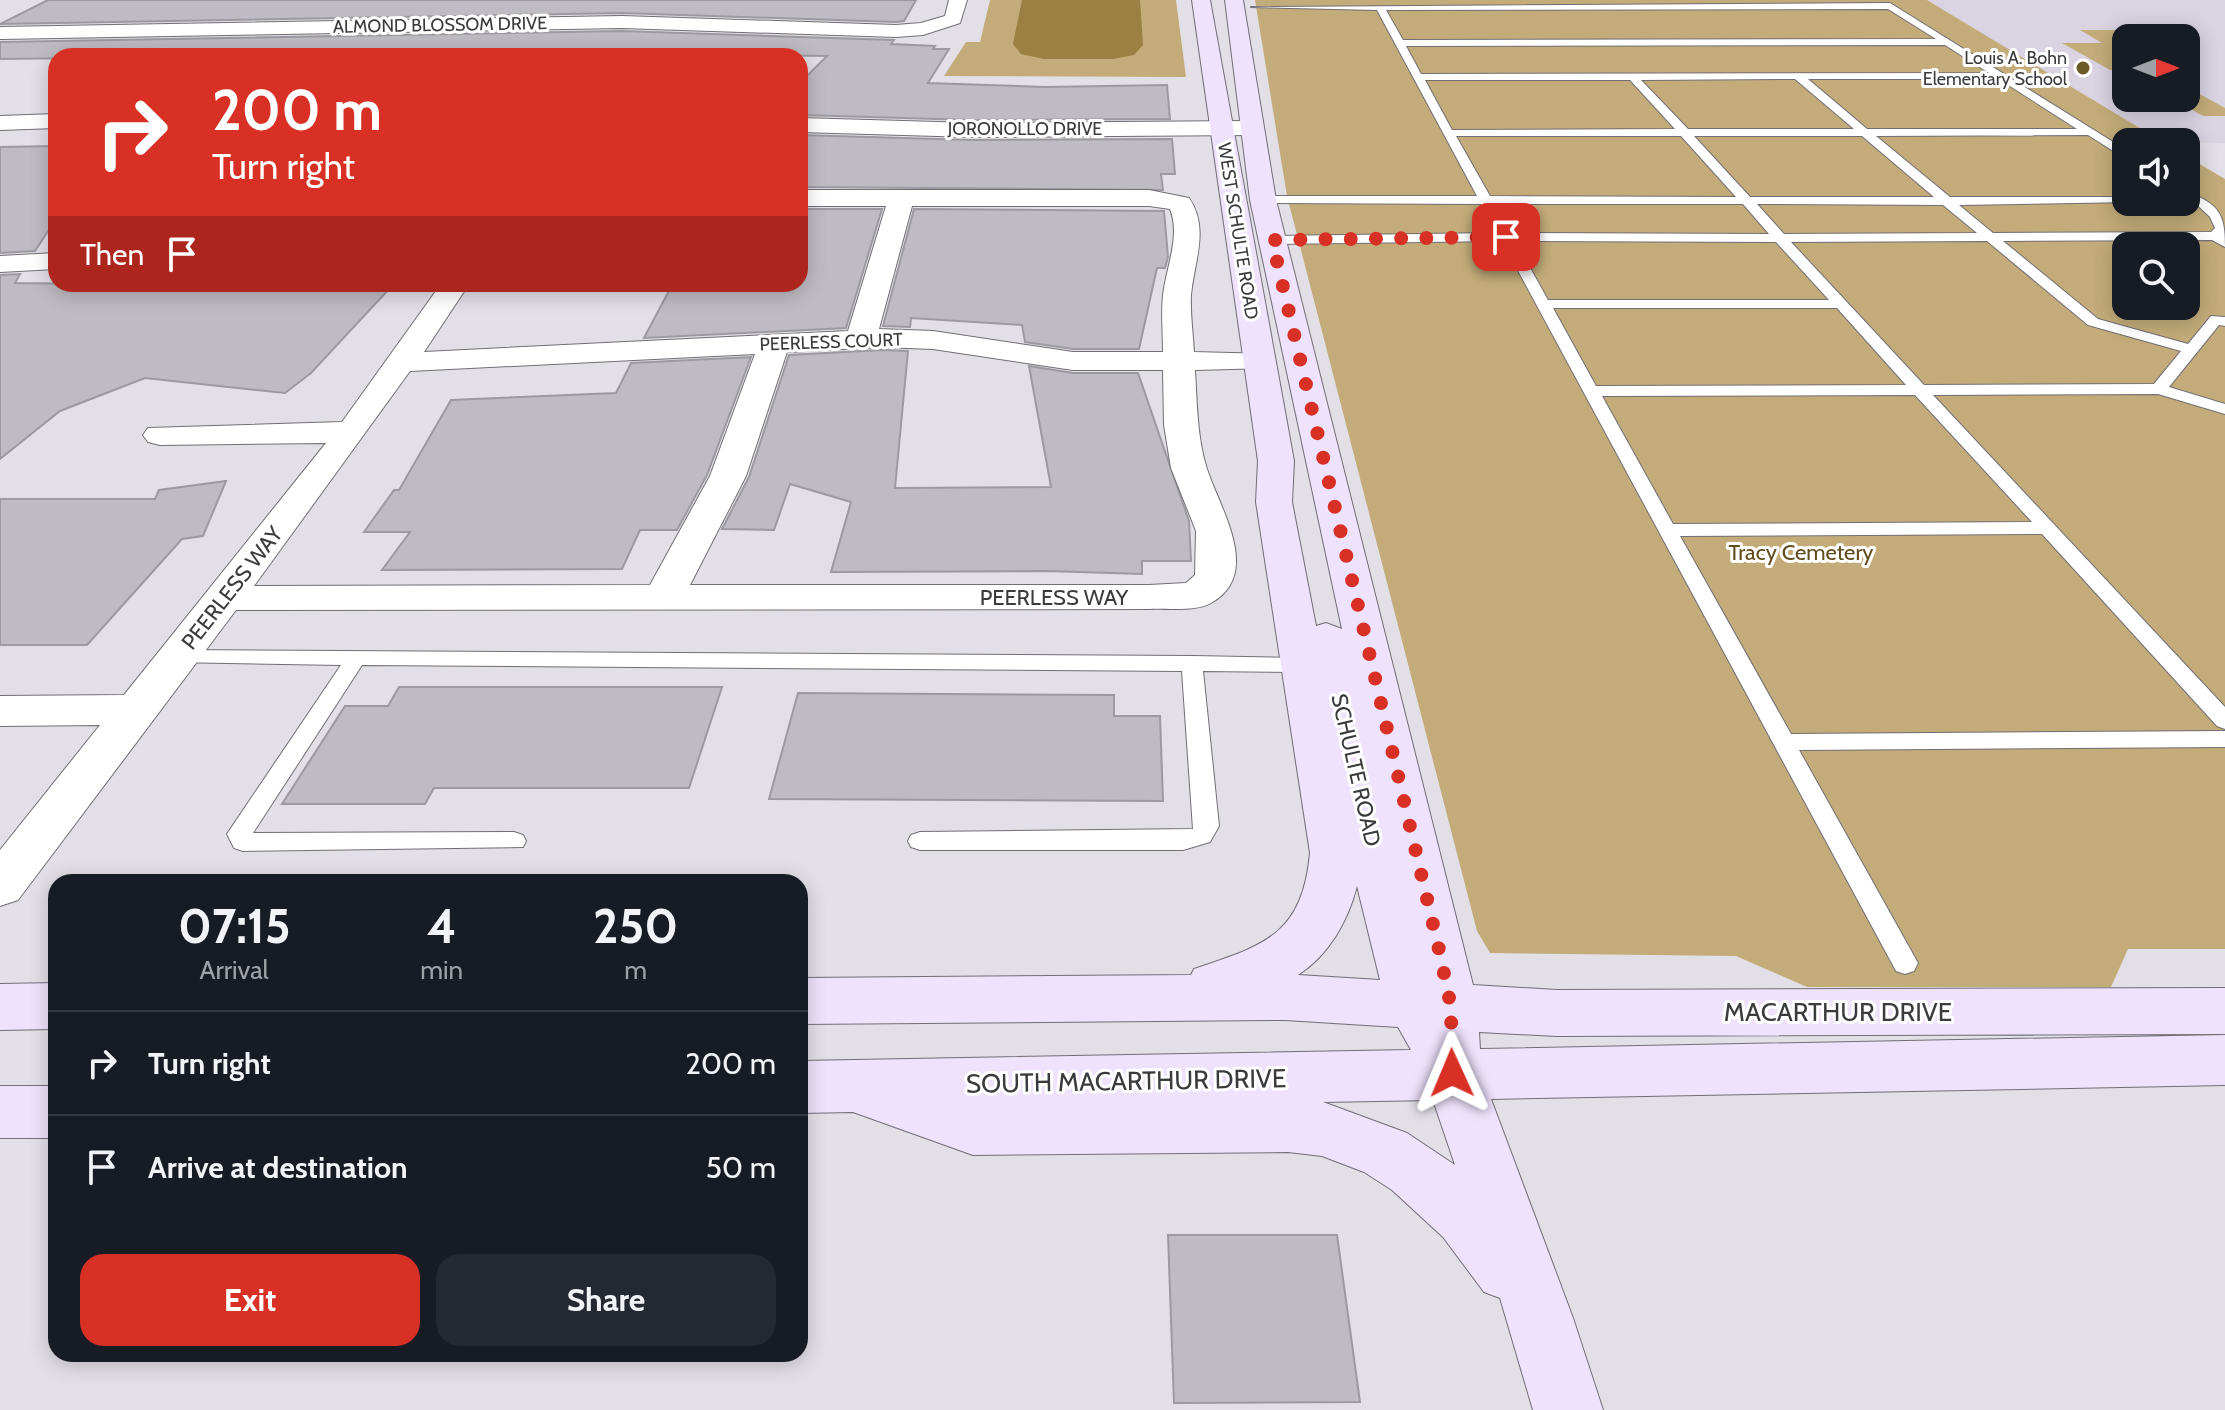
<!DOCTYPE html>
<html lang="en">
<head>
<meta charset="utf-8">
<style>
	:root { --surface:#171b24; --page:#242831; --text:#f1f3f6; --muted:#9ea1a6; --line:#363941; --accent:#d93025 }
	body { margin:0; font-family:Cabin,sans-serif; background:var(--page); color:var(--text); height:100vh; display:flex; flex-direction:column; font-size:30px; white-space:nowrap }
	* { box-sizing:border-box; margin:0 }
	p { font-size:26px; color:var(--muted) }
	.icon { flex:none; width:44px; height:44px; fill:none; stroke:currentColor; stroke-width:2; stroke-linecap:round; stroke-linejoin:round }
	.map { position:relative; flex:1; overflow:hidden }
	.sheet { position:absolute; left:48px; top:874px; width:760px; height:488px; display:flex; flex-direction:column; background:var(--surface); border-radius:24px; box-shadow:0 4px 20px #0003 }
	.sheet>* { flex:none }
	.banner { position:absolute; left:48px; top:48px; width:760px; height:244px; border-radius:24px; box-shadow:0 4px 20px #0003; background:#d93025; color:#fff; overflow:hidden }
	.needle { width:52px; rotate:90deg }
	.fabs { position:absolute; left:2112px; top:24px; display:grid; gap:16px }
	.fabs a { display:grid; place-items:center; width:88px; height:88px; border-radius:16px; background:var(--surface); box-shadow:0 4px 20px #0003; font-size:40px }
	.pin { position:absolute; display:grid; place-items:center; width:68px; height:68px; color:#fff; margin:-34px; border-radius:16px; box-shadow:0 4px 12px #0006 }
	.me { position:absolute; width:88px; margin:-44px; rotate:359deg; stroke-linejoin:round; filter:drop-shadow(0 0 6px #0008) }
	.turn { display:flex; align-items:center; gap:28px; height:168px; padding:0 32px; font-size:36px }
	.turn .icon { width:104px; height:104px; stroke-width:2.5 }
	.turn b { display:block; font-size:56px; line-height:68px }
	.then { display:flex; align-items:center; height:76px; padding:0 32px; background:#0003; gap:16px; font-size:30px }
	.eta { display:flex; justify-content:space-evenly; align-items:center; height:136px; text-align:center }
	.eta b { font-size:48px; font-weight:800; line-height:56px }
	.action { display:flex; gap:16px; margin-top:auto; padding:16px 32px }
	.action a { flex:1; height:92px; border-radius:24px; background:var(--accent); color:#fff; font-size:32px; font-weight:800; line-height:92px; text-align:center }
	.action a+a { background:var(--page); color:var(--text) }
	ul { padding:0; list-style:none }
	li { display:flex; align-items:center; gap:24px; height:104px; padding:0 32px; border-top:2px solid var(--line) }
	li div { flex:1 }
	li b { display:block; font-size:30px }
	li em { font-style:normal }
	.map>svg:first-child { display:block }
</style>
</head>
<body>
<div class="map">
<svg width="2225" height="1410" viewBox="0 0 2225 1410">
	<rect width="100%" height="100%" fill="#e2dfe7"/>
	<path fill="#d9d3e2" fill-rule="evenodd" d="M1927,0H2225V143L2163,142ZM2126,38H2186V98H2126Z"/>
	<path fill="#c3ac79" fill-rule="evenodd" d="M990,0H1176L1186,77L944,76L966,42H980Z
		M1255,0H1927L2163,142H2126V202H2186V156L2225,179V949H2128L2111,987H1807L1736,956L1490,953L1477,931L1287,196ZM2126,246H2186V306H2126Z
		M2080,30H2144L2160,38H2126V70H2110L2062,43H2102Z
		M2186,92H2196L2225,108V116H2203L2171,98H2186Z"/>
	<path fill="#9a8042" d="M1022,0H1140L1143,45L1134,55L1113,59H1044L1021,54L1013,44Z"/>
	<path fill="#bebbc2" stroke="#9c9aa1" stroke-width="2" d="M48,0H916L904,21L896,22L622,13L0,24Z
		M622,31L894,40L891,44L935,46L933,49H949L928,83L1045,87L1167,85L1170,119L972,120L800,115V83L827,56L523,53L0,59V42Z
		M800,135L972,140L1172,139L1175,174H1161L1163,190L800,187Z
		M56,146V219L35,251L0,253V147Z
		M800,209H882L846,328L644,338L672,285L800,284Z
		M914,209L1164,211L1168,257L1165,268H1157L1139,349H1073L1025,342L1022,325L911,318L910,327L883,326Z
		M20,274L15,283L92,284L88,287H391L311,373L285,393L145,378L60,411L0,459V275Z
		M882,350L908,351L895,488L1051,487L1029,366L1073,373H1138L1189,521L1191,561H1142V574L1047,571L831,572L851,502L790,484L774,530L722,529L749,477L789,355Z
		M751,357L707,475L677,530H640L622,569L382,570L410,532H364L394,490H399L451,400L616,393L631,363Z
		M226,481L203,536L182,539L87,645H0V499H155L159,490Z
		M399,687H722L689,788H434L425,804H282L345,706H388Z
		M798,693L1114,695V716H1160L1163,801L769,799Z
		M1168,1235H1337L1360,1402L1174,1403Z"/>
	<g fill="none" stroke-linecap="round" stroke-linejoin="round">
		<defs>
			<path id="lane" d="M1890,3L2126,150V159L2088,135L1876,136L1950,197H2126V202H2132L1959,205L1993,233L2211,232L2215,228L2210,217L2193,201L2199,197C2224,208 2225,225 2225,247L2212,240L2003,241L2098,319L2188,344L2211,316L2225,317V326L2219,325L2169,387L2225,404V414L2158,394L1933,395L2225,707V729L2217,726L2042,534L1680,536L1791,734L2225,731V747L1799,750L1918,963L1914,971L1905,974L1896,971L1502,241L1272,244L1265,240L1272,236L1497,233L1481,204L1259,203V197L1263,196H1477L1377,10L1251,7ZM1888,9L1936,39L1403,40L1386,10ZM1945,45L1989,73L1421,74L1406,46ZM1795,79L1854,129H1688L1641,80ZM1808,79H1999L2077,129H1867ZM1425,80H1630L1675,129L1452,130ZM1456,136H1681L1736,197L1490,196ZM1694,136H1862L1934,197H1750ZM1494,204H1743L1769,234L1510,233ZM1757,204L1943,205L1977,233L1784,234ZM1515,241L1776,242L1829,300H1548ZM1987,241L2088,325L2181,351L2154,384L1924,385L1791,242ZM1553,308H1837L1906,385L1596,386ZM1915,395L2032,522L1673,524L1602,396Z
				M177,650L1192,656L1302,658L1313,665L1302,672L1203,671L1219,826L1210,842L1183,850H920L911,847L908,841L911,835L920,832L1193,829L1182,671L362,665L253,833L514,832L523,835L526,841L523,847L243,851L234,848L227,834L341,665L170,662L166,657Z"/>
			<path id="street" d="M949,0H967L960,23L923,35L896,37L622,28L0,39V27L622,16L896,25L921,23L945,16Z
				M56,114V128L0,130V116Z
				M800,118L972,123L1251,121L1262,128L1251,135L972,137L800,132Z
				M800,190H1149L1189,198C1210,228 1194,262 1191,295C1190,313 1193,333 1194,352L1269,354L1274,361L1269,368L1195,370C1197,403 1197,438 1207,469C1220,509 1263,574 1211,603C1195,612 1167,608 1149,609L236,610L18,900L0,906V850L100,725L0,726V696L124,695L326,443L160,445L148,442L143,435L148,428L342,422L441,284H469L424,352L848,331L886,206H800ZM912,206H1149L1170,209C1181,236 1166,268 1163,295C1161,313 1163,333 1163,352H1073L933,331L879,329ZM882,347L933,349L1073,370H1163L1164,425L1171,468L1196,531L1195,575L1186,583L1149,585H690L746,476L787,352ZM755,354L710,476L650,585L254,586L410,371Z
				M56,253V269L0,272V256Z"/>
			<path id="secondary" d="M1192,0H1210L1294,461L1292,502L1316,626L1326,623L1342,629L1250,200L1225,0H1243L1276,200L1473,985L1557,990L2225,988V1034L1557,1036L1479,1032L1480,1049L2225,1035V1085L1491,1099L1573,1318L1603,1410H1533L1500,1298L1484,1292L1443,1237L1392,1190L1364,1172L1322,1156L1288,1152L973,1155L853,1112L800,1113V1061L1411,1050L1398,1027L1285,1020L800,1024V978L1191,975L1194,969C1264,945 1302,936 1310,853L1256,502L1258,461ZM1357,886L1380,980L1298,975C1329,955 1348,921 1357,886ZM1433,1100L1455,1165L1407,1133L1323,1102Z
				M56,983V1029L0,1030V984Z
				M0,1086H56V1138H0Z"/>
		</defs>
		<use href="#lane" stroke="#716e75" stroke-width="2"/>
		<use href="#street" stroke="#716e75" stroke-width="2"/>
		<use href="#secondary" stroke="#716e75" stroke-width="2"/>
		<use href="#lane" fill="#fff" fill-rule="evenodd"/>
		<use href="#street" fill="#fff" fill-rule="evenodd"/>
		<use href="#secondary" fill="#eee2fc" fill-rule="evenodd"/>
	</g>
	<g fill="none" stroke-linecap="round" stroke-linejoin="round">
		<path stroke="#d93025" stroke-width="14" stroke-dasharray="0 25.2" d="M1452,1073L1451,1007L1440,954L1272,240L1506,237"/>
	</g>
	<circle fill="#6d5928" stroke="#fff" stroke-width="3" cx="2083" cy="68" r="8"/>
	<g text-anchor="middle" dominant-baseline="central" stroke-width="6" stroke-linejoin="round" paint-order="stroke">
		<g font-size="18" fill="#3b3a3d" stroke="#fff">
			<text transform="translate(440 25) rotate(-1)">ALMOND BLOSSOM DRIVE</text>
			<text x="1025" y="129">JORONOLLO DRIVE</text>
			<text transform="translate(1238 231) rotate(81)">WEST SCHULTE ROAD</text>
			<text transform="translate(831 342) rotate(-2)">PEERLESS COURT</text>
		</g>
		<g font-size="18" fill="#3b3a3d" stroke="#fff" text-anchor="end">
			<text x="2067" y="58">Louis A. Bohn<tspan x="2067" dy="21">Elementary School</tspan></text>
		</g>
		<g font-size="22" fill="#614d1d" stroke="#fff">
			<text x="1801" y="552">Tracy Cemetery</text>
		</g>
		<g font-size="22" fill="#3b3a3d" stroke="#fff">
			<text transform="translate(232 588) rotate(-52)">PEERLESS WAY</text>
			<text x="1054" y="597">PEERLESS WAY</text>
			<text transform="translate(1356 770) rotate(77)">SCHULTE ROAD</text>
		</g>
		<g font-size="26" fill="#3b3a3d" stroke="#fff">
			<text x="1838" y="1012">MACARTHUR DRIVE</text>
			<text transform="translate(1126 1081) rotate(-1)">SOUTH MACARTHUR DRIVE</text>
		</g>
	</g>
</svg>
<div class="fabs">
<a><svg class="needle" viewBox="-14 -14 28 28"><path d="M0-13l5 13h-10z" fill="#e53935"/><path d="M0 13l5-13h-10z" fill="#9ea1a6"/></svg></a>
<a><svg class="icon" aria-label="sound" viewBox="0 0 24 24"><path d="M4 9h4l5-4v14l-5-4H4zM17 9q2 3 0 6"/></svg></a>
<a><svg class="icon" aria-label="search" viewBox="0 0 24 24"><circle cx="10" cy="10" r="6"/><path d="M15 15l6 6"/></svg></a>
</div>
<div class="pin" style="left:1506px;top:237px;background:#d93025"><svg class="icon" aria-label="arrive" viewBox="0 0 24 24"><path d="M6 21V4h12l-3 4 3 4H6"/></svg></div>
<svg class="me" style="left:1452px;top:1073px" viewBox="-20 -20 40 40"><path d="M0-17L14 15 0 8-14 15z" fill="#d93025" stroke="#fff" stroke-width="4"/></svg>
<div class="banner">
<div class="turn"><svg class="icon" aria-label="right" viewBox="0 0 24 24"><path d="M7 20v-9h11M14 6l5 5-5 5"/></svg><div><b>200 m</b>Turn right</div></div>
<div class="then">Then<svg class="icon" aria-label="arrive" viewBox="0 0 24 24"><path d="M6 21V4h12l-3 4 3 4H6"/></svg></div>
</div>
<section class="sheet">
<div class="eta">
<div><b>07:15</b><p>Arrival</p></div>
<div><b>4</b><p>min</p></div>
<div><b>250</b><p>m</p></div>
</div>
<ul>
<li><svg class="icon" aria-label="right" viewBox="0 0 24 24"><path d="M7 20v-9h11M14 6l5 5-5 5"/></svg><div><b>Turn right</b></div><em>200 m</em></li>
<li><svg class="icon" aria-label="arrive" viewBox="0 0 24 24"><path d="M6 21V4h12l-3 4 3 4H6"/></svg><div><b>Arrive at destination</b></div><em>50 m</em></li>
</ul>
<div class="action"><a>Exit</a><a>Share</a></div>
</section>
</div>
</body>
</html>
